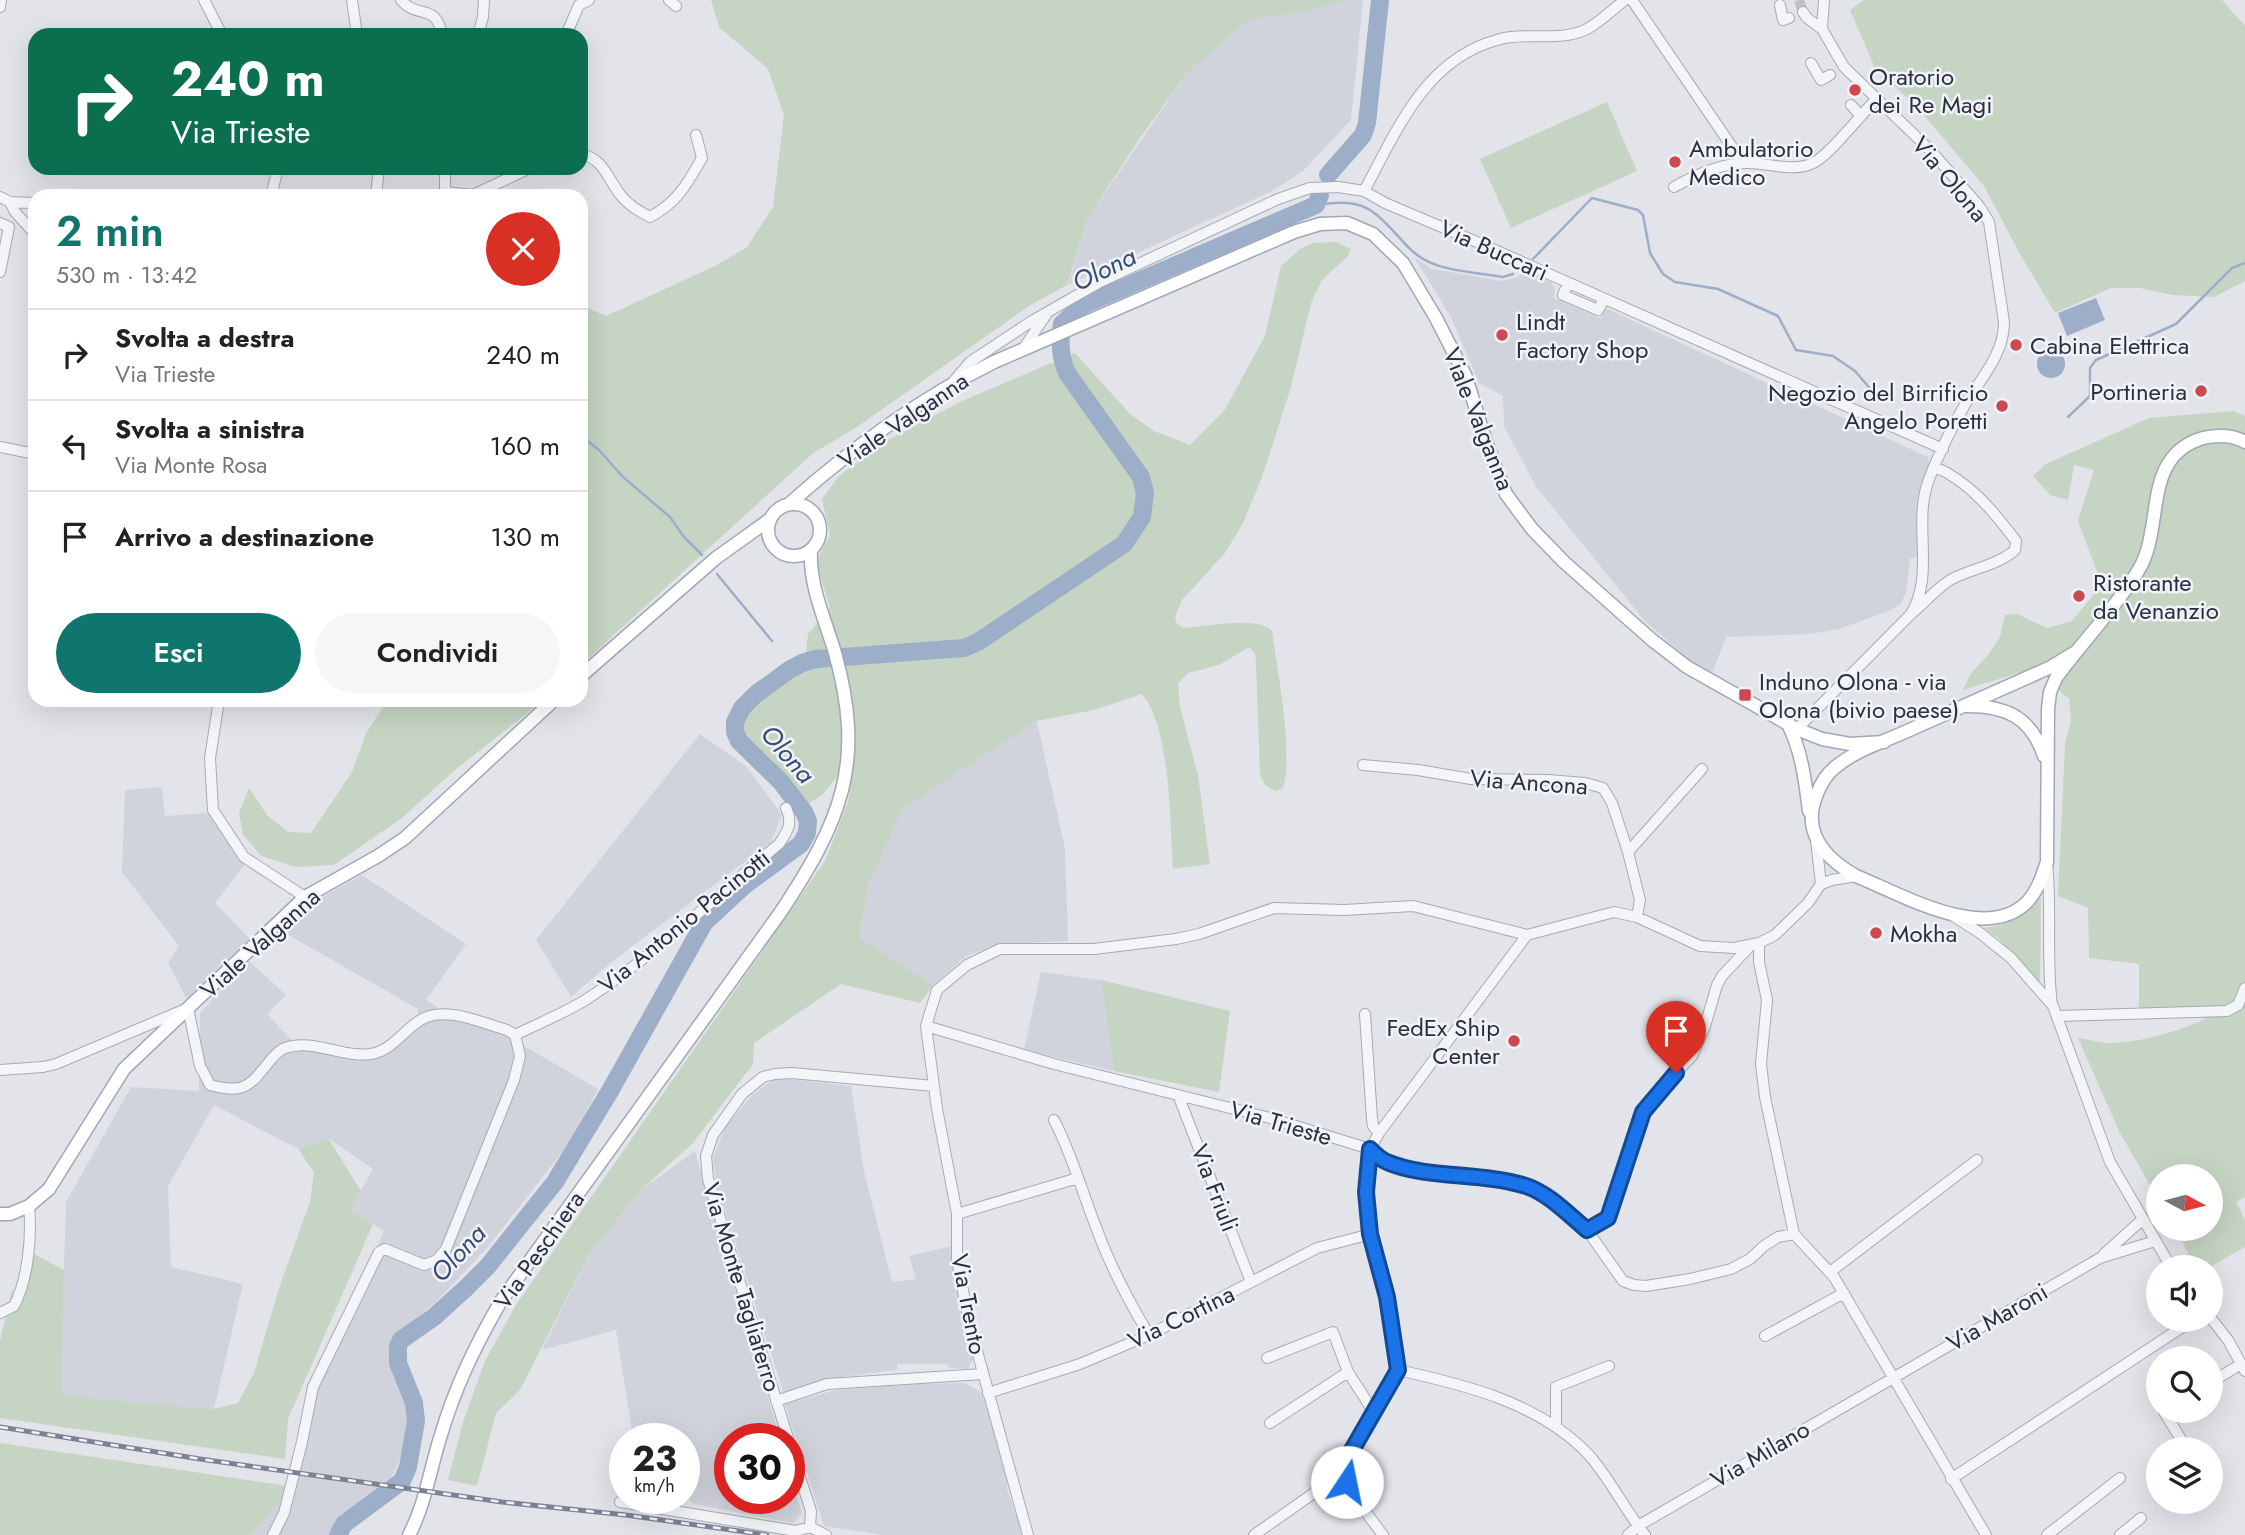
<!DOCTYPE html>
<html lang="it">
<head>
<meta charset="utf-8">
<style>
	:root { --surface:#fff; --page:#f6f6f6; --text:#222; --muted:#767676; --line:#e0e0e0; --accent:#0f766e }
	body { margin:0; font-family:Jost,sans-serif; background:var(--page); color:var(--text); height:100vh; display:flex; flex-direction:column; font-size:26px; white-space:nowrap }
	* { box-sizing:border-box; margin:0 }
	p { font-size:23px; color:var(--muted) }
	.icon { flex:none; width:38px; height:38px; fill:none; stroke:currentColor; stroke-width:2; stroke-linecap:round; stroke-linejoin:round }
	.map { position:relative; flex:1; overflow:hidden }
	.side { position:absolute; left:28px; top:189px; width:560px; height:518px; display:flex; flex-direction:column; background:var(--surface); border-radius:21px; box-shadow:0 7px 28px #0002 }
	.side>* { flex:none }
	.banner { position:absolute; left:28px; top:28px; width:560px; height:147px; border-radius:21px; box-shadow:0 7px 28px #0002; background:#0b6e4f; color:#fff; overflow:hidden }
	.needle { width:46px; rotate:97deg }
	.buttons { position:absolute; left:2146px; top:1164px; display:grid; gap:14px }
	.buttons a { display:grid; place-items:center; width:77px; height:77px; border-radius:50%; background:var(--surface); box-shadow:0 7px 28px #0002; font-size:35px }
	.speed { position:absolute; left:609px; top:1423px; display:flex; gap:14px; font-size:35px; font-weight:700; text-align:center }
	.speed>* { display:grid; place-content:center; width:91px; height:91px; border-radius:50%; background:var(--surface); box-shadow:0 7px 28px #0002; line-height:1 }
	.speed small { font-size:18px; font-weight:400 }
	.speed .limit { border:10px solid #d22; background:#fff; color:#111 }
	.pin { position:absolute; display:grid; place-items:center; width:60px; height:60px; color:#fff; margin:-72px -30px; border-radius:50% 50% 50% 0; rotate:-45deg; box-shadow:0 0 7px #0007 }
	.pin .icon { rotate:45deg }
	.me { position:absolute; width:77px; margin:-38px; rotate:11deg; stroke-linejoin:round; filter:drop-shadow(0 0 5px #0008) }
	.turn { display:flex; align-items:center; gap:24px; height:147px; padding:0 28px; font-size:32px }
	.turn .icon { width:91px; height:91px; stroke-width:2.5 }
	.turn b { display:block; font-size:49px; line-height:60px }
	.round { display:grid; place-items:center; flex:none; width:74px; height:74px; border-radius:37px; background:var(--page) }
	.head { display:flex; align-items:center; justify-content:space-between; height:119px; padding:0 28px }
	h1 { font-size:42px; font-weight:600; line-height:52px; color:var(--accent) }
	.primary-button { display:flex; gap:14px; margin-top:auto; padding:14px 28px }
	.primary-button a { flex:1; height:80px; border-radius:42px; background:var(--accent); color:#fff; font-size:28px; font-weight:600; line-height:80px; text-align:center }
	.primary-button a+a { background:var(--page); color:var(--text) }
	ul { padding:0; list-style:none }
	li { display:flex; align-items:center; gap:21px; height:91px; padding:0 28px; border-top:2px solid var(--line) }
	li div { flex:1 }
	li b { display:block; font-size:26px }
	li em { font-style:normal }
	.map>svg:first-child { display:block }
</style>
</head>
<body>
<div class="map">
<svg width="2245" height="1535" viewBox="0 0 2245 1535">
	<rect width="100%" height="100%" fill="#e2e4ea"/>
	<path fill="#d0d3dc" d="M1348,0H1363L1351,120L1303,171L1274,190L1068,285L1088,218L1187,73L1249,20L1311,11Z
		M1414,257L1432,269L1502,281L1517,277L1525,271L1551,282L1555,289L1554,298L1599,318L1605,308L1928,457L1929,466L1918,516L1917,556L1910,559L1906,593L1901,603L1891,610L1839,629L1810,634L1726,637L1711,676L1686,657L1645,621L1537,488L1504,427L1503,396L1479,383L1451,317Z
		M1037,721L1065,849L1068,941L999,944L966,956L933,985L859,937L868,886L901,809Z
		M700,734L747,767L782,815L771,842L614,960L571,997L536,940Z
		M162,787L165,816L209,813L245,864L215,903L250,939L187,999L168,963L179,946L122,872L125,790Z
		M362,875L466,944L426,1000L448,1014L507,1030L519,1043L598,1089L574,1137L487,1248L437,1301L398,1334L392,1363L407,1409L408,1441L392,1476L341,1521L333,1535H251L285,1495L314,1388L384,1231L350,1210L373,1169L328,1138L298,1149L214,1105L168,1186L171,1267L243,1284L214,1409L60,1395L66,1202L131,1087L199,1091L200,1013L248,960L286,995L267,1014L298,1047L370,1054L420,1021L418,1009L278,929L297,911Z
		M1041,972L1101,980L1114,1071L1024,1050Z
		M777,1078L851,1086L864,1171L892,1282L916,1279L909,1256L952,1246V1258L955,1284L973,1359L968,1369L949,1368L947,1364H897V1370L825,1379L784,1394L716,1182L713,1158L725,1127L753,1094Z
		M695,1151L780,1438H730V1498H789V1470L802,1513L793,1523L694,1504L684,1496V1438H633L616,1330L542,1350L588,1256L642,1189Z
		M965,1383L982,1393L1007,1470V1489L1023,1535H883L824,1526L785,1404L836,1390L916,1384Z"/>
	<path fill="#c5d4c3" d="M711,0H1348L1311,11L1249,20L1187,73L1140,138L1088,218L1067,285L1032,304L857,427L812,454L581,665V305L606,316L717,265L747,247L773,207L784,115L768,69L719,27Z
		M1864,0H2222L2245,26V281L2214,297L2173,295L2140,288H2111L2055,313L2020,254L1984,186L1917,107L1875,68L1850,10Z
		M1607,102L1637,171L1511,228L1480,159Z
		M1336,242L1351,249L1348,256L1322,280L1311,303L1291,387L1262,477L1243,523L1225,553L1182,600L1175,617L1177,624L1184,628C1204,627 1258,615 1272,631C1277,668 1294,755 1283,788L1275,791L1265,785L1260,775L1256,663L1255,653L1249,647L1219,665L1188,673L1178,683L1180,707L1198,775L1210,864L1173,869C1170,824 1171,728 1142,694L1094,710L1037,721L902,809L868,886L859,937L933,985L920,1003L841,984L754,1043L753,1064L693,1143L642,1189L588,1256L520,1390L496,1413L477,1486L448,1480L463,1422L485,1361L516,1305L825,861L848,802L855,755L822,795L793,813L778,790L743,752L727,718L752,685L806,652L808,634L830,608L816,562L830,535L822,499L838,477L880,444L962,401L1075,353L1130,414L1154,431L1190,445L1224,411L1265,336L1281,266L1300,249L1313,243Z
		M2234,411L2245,416V1197L2236,1202L2245,1220V1247L2210,1267H2196L2175,1229L2210,1228V1176H2158V1199L2119,1131L2078,1038C2087,1039 2096,1042 2105,1043C2131,1045 2183,1031 2206,1018L2139,1011V964L2089,958L2088,908L2058,896L2065,745L2071,720L2069,698L2062,694L2041,666L1963,690L1971,673L1988,655L2000,637L2005,615L2017,614L2047,628L2072,621L2094,594L2098,574L2078,521L2094,470L2074,465L2068,500L2050,495L2033,476L2046,464L2149,418Z
		M388,700H544L456,769L402,818L334,865L296,867L261,856L243,834L239,813L249,788L267,815L288,832L311,833L352,772L366,733Z
		M2041,898L2040,982L1998,938L1984,928C2008,925 2025,915 2041,898Z
		M1101,980L1230,1011L1219,1092L1114,1071Z
		M328,1138L361,1191L350,1210L373,1224L288,1419L285,1459L0,1418V1341L12,1291L23,1293L34,1254L64,1270L61,1395L214,1409L238,1403L254,1373L279,1288L310,1202L314,1172L298,1149Z
		M0,1443L287,1486L285,1495L251,1535H0Z"/>
	<path fill="#9daec9" d="M2096,298L2105,320L2067,336L2058,313Z
		M2037 364a14 14 0 1 1 28 0a14 14 0 1 1-28 0Z"/>
	<g fill="none" stroke-linecap="round" stroke-linejoin="round">
		<path stroke="#9daec9" stroke-width="2.5" d="M1316,205C1357,199 1368,203 1396,234C1404,242 1410,251 1420,257C1442,272 1477,272 1503,277L1513,274
			M1533,259L1592,198L1638,210L1643,215L1650,253L1663,274L1675,282L1718,289L1778,316L1796,350L1833,356L1855,371L1873,392
			M2068,417L2090,396V368L2096,360L2176,324L2232,268L2245,263
			M581,436L599,450L623,477L670,517L684,537L702,555
			M717,574L772,641"/>
		<path stroke="#9daec9" stroke-width="18" d="M1328,175L1363,135L1367,123L1380,0
			M338,1535L344,1524L402,1481L408,1467L416,1421L414,1403L398,1363V1346L401,1340L434,1317L466,1288L488,1266L555,1182L610,1091L704,923L745,885L801,844L807,833L808,821L804,812L781,782L739,741L735,732V722L742,708L755,695L789,670L802,663L816,659L964,648L978,642L1124,544L1142,517L1145,493L1141,477L1067,373C1060,357 1059,342 1062,324L1083,305L1316,205L1320,195"/>
		<path stroke="#bdc0c8" stroke-width="10" stroke-dasharray="10 5" stroke-linecap="butt" d="M1799,0L1803,12"/>
		<defs>
			<path id="minor" d="M204,0L222,35
				M352,0L357,35
				M401,0C418,20 436,2 442,35
				M669,0L676,6
				M1632,0L1743,163
				M1824,0L1822,29L1844,67L1932,152L1979,206L1989,222L2004,322C2004,356 1979,380 1963,408C1950,431 1937,457 1928,482C1913,524 1935,575 1911,614
				M1780,5L1783,20L1789,18
				M0,7L1,0
				M1803,12L1807,18L1822,29
				M478,35L483,17L484,0
				M566,35L579,5L589,0
				M1811,63L1821,80L1830,75
				M1851,105L1860,115
				M581,154C605,159 608,181 623,198C630,206 640,212 650,217C678,202 687,184 702,158L696,135
				M1674,187C1695,175 1720,164 1745,163C1768,162 1794,174 1815,162C1832,152 1860,115 1876,100
				M1364,191C1397,131 1424,60 1497,40C1525,31 1559,43 1587,29C1600,22 1613,9 1625,0
				M446,192L473,195L530,168
				M445,195V168
				M271,196L278,168
				M376,196L379,168
				M0,197L10,202L35,203
				M10,202L15,212L35,234
				M0,223L9,227L0,272
				M1568,283L1563,295L1598,310L1604,299
				M1023,349L1046,315
				M953,382L970,362L1032,321L1100,282L1278,199L1310,188L1338,187L1364,191L1385,203L1470,239L1943,449
				M0,447L35,454
				M219,700L210,758L213,810L244,857L305,897
				M1797,729L1911,614C1924,604 1940,584 1954,578C1974,568 1998,565 2015,550L2016,541C1994,512 1969,481 1935,467
				M1363,765L1418,770L1471,779L1548,780L1585,783L1603,788L1612,803L1628,852L1640,900L1637,917
				M1816,840L1821,884
				M1628,852L1702,769
				M2047,863C2052,910 2046,958 2052,1005
				M1953,916L1980,933L2011,958L2053,1006L2110,1162L2171,1267
				M1759,943V962L1767,1000L1761,1064L1765,1097L1794,1234L1834,1277L1986,1535
				M1365,1014L1372,1119L1373,1126L1379,1133
				M2058,1016L2227,1011L2238,1005L2245,988
				M926,1026L1054,1064L1270,1118L1370,1149L1384,1161L1408,1168L1488,1178L1527,1186L1542,1194L1587,1230L1623,1281L1634,1285L1646,1286L1690,1279L1731,1269L1750,1259L1764,1246L1778,1237L1794,1234
				M515,1035C539,1023 565,1013 587,999C656,955 716,896 779,844C788,831 793,823 786,808
				M0,1070L43,1067L56,1064L188,1008L200,1066L210,1085C243,1094 249,1087 269,1062C273,1057 279,1050 285,1048C312,1038 343,1058 371,1054C392,1050 402,1032 419,1021C443,1004 482,1023 507,1030L515,1035L520,1056L514,1080L446,1249L437,1260L424,1265L385,1249L379,1252L313,1387L302,1442L284,1513L273,1535
				M1178,1095L1251,1282
				M1054,1120C1072,1154 1082,1192 1096,1227C1110,1266 1128,1300 1149,1335
				M957,1214L1078,1178
				M1587,1230L1608,1218L1643,1112L1659,1090L1692,1056L1705,1026L1717,985L1722,976L1751,945
				M2104,1254L2143,1219
				M1830,1272L1977,1160
				M0,1313L14,1306C28,1279 32,1237 29,1206
				M2210,1317L2228,1340L2245,1371
				M1765,1336L1844,1293
				M1267,1358L1333,1332L1348,1372L1375,1414
				M1398,1370C1466,1385 1540,1403 1589,1455C1610,1479 1625,1510 1645,1535
				M2210,1383L2241,1364
				M988,1393L1080,1364L1149,1335L1317,1248L1371,1234
				M776,1401L827,1384L983,1374
				M2167,1410L2164,1412L2184,1444
				M1270,1423L1348,1372
				M1556,1426V1387L1609,1366
				M788,1438L708,1179L706,1156L713,1135L742,1094L763,1077L775,1074L792,1073L934,1086
				M789,1443L811,1511L810,1527
				M1951,1479L2193,1320
				M620,1502L796,1531L810,1527L826,1535
				M1028,1535L969,1322L957,1259V1214L937,1109L926,1026L937,990L967,965L1000,949H1094L1176,939L1199,934L1274,908L1344,910L1413,906L1527,935L1614,912L1637,917L1700,946L1734,948L1759,943L1775,935L1808,903L1821,884L1832,880L1856,876
				M1254,1535L1341,1474H1345
				M1383,1535L1356,1499L1347,1482L1345,1474L1352,1450L1398,1370L1387,1297L1371,1234L1366,1193L1370,1149L1379,1133L1527,935
				M1628,1535L1638,1526L2100,1258L2155,1241
				M2047,1535L2120,1478
				M2120,1535L2141,1518"/>
			<path id="major" d="M768 530a26 26 0 1 1 52 0a26 26 0 1 1-52 0Z
				M789,504C851,449 919,399 994,362L1294,232L1320,224L1347,223L1373,234L1403,263L1436,318L1466,377L1486,442L1506,494L1532,529L1564,562L1652,640L1687,667L1797,729L1822,739L1850,744L1884,742
				M2074,653L2051,667C2003,688 1954,710 1905,732C1883,742 1857,750 1838,765C1828,772 1821,783 1817,794C1801,831 1824,858 1856,876C1901,894 1987,945 2028,901C2038,890 2042,876 2047,862L2048,709L2050,692L2056,678C2080,645 2110,614 2132,580C2138,572 2144,561 2147,551C2160,509 2149,454 2203,438C2217,435 2233,435 2245,442
				M581,676L716,558L769,520
				M1967,706C2006,706 2031,717 2044,756
				M1788,724C1802,752 1805,780 1809,811
				M0,1214H10L29,1206L49,1189L124,1069L305,897L378,856L405,838L554,700
				M409,1535C425,1505 430,1470 440,1438C455,1387 475,1346 501,1301L780,913C841,821 866,764 835,653C825,619 809,586 811,550"/>
		</defs>
		<use href="#minor" stroke="#a7aab4" stroke-width="12"/>
		<use href="#major" stroke="#a1a7b6" stroke-width="15"/>
		<use href="#minor" stroke="#f4f5f8" stroke-width="10"/>
		<use href="#major" stroke="#fff" stroke-width="12"/>
		<defs>
			<path id="rail" d="M0,1427L200,1459L502,1502L626,1515L767,1535"/>
		</defs>
		<use href="#rail" stroke="#7b8293" stroke-width="5"/>
		<use href="#rail" stroke="#f1f3f7" stroke-width="2.5" stroke-dasharray="8" stroke-linecap="butt"/>
	</g>
	<g fill="none" stroke-linecap="round" stroke-linejoin="round">
		<defs>
			<path id="route" d="M1347,1482L1345,1474L1352,1450L1398,1370L1387,1297L1370,1234L1366,1192L1370,1149C1375,1154 1381,1160 1387,1162C1426,1179 1482,1172 1526,1186C1548,1193 1569,1215 1587,1230L1608,1218L1643,1112L1676,1073"/>
		</defs>
		<use href="#route" stroke="#114b97" stroke-width="18"/>
		<use href="#route" stroke="#1a73e8" stroke-width="12"/>
	</g>
	<g fill="#cd4850" stroke="#f1f3f7" stroke-width="2.5">
		<circle cx="1855" cy="90" r="7"/>
		<circle cx="1675" cy="162" r="7"/>
		<circle cx="1502" cy="335" r="7"/>
		<circle cx="2016" cy="345" r="7"/>
		<circle cx="2201" cy="391" r="7"/>
		<circle cx="2002" cy="406" r="7"/>
		<circle cx="2079" cy="596" r="7"/>
		<rect x="1738" y="688" width="14" height="14" rx="3.5"/>
		<circle cx="1876" cy="933" r="7"/>
		<circle cx="1514" cy="1041" r="7"/>
	</g>
	<g text-anchor="middle" dominant-baseline="central" stroke-width="5" stroke-linejoin="round" paint-order="stroke">
		<g font-size="24" fill="#2a3042" stroke="#f1f3f7" text-anchor="start">
			<text x="1869" y="76">Oratorio<tspan x="1869" dy="28">dei Re Magi</tspan></text>
			<text x="1689" y="148">Ambulatorio<tspan x="1689" dy="28">Medico</tspan></text>
			<text x="1516" y="321">Lindt<tspan x="1516" dy="28">Factory Shop</tspan></text>
			<text x="2030" y="345">Cabina Elettrica</text>
			<text x="2187" y="391" text-anchor="end">Portineria</text>
			<text x="1988" y="392" text-anchor="end">Negozio del Birrificio<tspan x="1988" dy="28">Angelo Poretti</tspan></text>
			<text x="2093" y="582">Ristorante<tspan x="2093" dy="28">da Venanzio</tspan></text>
			<text x="1759" y="681">Induno Olona - via<tspan x="1759" dy="28">Olona (bivio paese)</tspan></text>
			<text x="1890" y="933">Mokha</text>
			<text x="1500" y="1027" text-anchor="end">FedEx Ship<tspan x="1500" dy="28">Center</tspan></text>
		</g>
		<g font-size="24" fill="#2a3042" stroke="#f1f3f7">
			<text transform="translate(1950 179) rotate(50)">Via Olona</text>
			<text transform="translate(1494 250) rotate(24)">Via Buccari</text>
			<text transform="translate(1479 419) rotate(68)">Viale Valganna</text>
			<text transform="translate(903 420) rotate(-34)">Viale Valganna</text>
			<text transform="translate(1529 782) rotate(4)">Via Ancona</text>
			<text transform="translate(684 921) rotate(-39)">Via Antonio Pacinotti</text>
			<text transform="translate(260 943) rotate(-42)">Viale Valganna</text>
			<text transform="translate(1281 1123) rotate(16)">Via Trieste</text>
			<text transform="translate(1215 1188) rotate(69)">Via Friuli</text>
			<text transform="translate(539 1250) rotate(-55)">Via Peschiera</text>
			<text transform="translate(742 1287) rotate(73)">Via Monte Tagliaferro</text>
			<text transform="translate(969 1304) rotate(79)">Via Trento</text>
			<text transform="translate(1181 1317) rotate(-26)">Via Cortina</text>
			<text transform="translate(1997 1317) rotate(-30)">Via Maroni</text>
			<text transform="translate(1760 1454) rotate(-30)">Via Milano</text>
		</g>
		<g font-size="26" font-style="italic" fill="#344b75" stroke="#f1f3f7">
			<text transform="translate(1104 269) rotate(-26)">Olona</text>
			<text transform="translate(788 754) rotate(49)">Olona</text>
			<text transform="translate(458 1253) rotate(-47)">Olona</text>
		</g>
	</g>
</svg>
<div class="buttons">
<a><svg class="needle" viewBox="-14 -14 28 28"><path d="M0-13l5 13h-10z" fill="#e53935"/><path d="M0 13l5-13h-10z" fill="#767676"/></svg></a>
<a><svg class="icon" aria-label="sound" viewBox="0 0 24 24"><path d="M4 9h4l5-4v14l-5-4H4zM17 9q2 3 0 6"/></svg></a>
<a><svg class="icon" aria-label="search" viewBox="0 0 24 24"><circle cx="10" cy="10" r="6"/><path d="M15 15l6 6"/></svg></a>
<a><svg class="icon" aria-label="layers" viewBox="0 0 24 24"><path d="M12 4l9 5-9 5-9-5zM3 14l9 5 9-5"/></svg></a>
</div>
<div class="speed"><div>23<small>km/h</small></div><div class="limit">30</div></div>
<div class="pin" style="left:1676px;top:1073px;background:#d93025"><svg class="icon" aria-label="arrive" viewBox="0 0 24 24"><path d="M6 21V4h12l-3 4 3 4H6"/></svg></div>
<svg class="me" style="left:1347px;top:1482px" viewBox="-20 -20 40 40"><circle r="19" fill="#fff"/><path d="M0-13L10 11 0 6-10 11z" fill="#1a73e8"/></svg>
<div class="banner">
<div class="turn"><svg class="icon" aria-label="right" viewBox="0 0 24 24"><path d="M7 20v-9h11M14 6l5 5-5 5"/></svg><div><b>240 m</b>Via Trieste</div></div>
</div>
<section class="side">
<div class="head"><div><h1>2 min</h1><p>530 m · 13:42</p></div><a class="round" style="background:#d93025;color:#fff"><svg class="icon" aria-label="close" viewBox="0 0 24 24"><path d="M6 6l12 12M18 6L6 18"/></svg></a></div>
<ul>
<li><svg class="icon" aria-label="right" viewBox="0 0 24 24"><path d="M7 20v-9h11M14 6l5 5-5 5"/></svg><div><b>Svolta a destra</b><p>Via Trieste</p></div><em>240 m</em></li>
<li><svg class="icon" aria-label="left" viewBox="0 0 24 24"><path d="M17 20v-9H6M10 6l-5 5 5 5"/></svg><div><b>Svolta a sinistra</b><p>Via Monte Rosa</p></div><em>160 m</em></li>
<li><svg class="icon" aria-label="arrive" viewBox="0 0 24 24"><path d="M6 21V4h12l-3 4 3 4H6"/></svg><div><b>Arrivo a destinazione</b></div><em>130 m</em></li>
</ul>
<div class="primary-button"><a>Esci</a><a>Condividi</a></div>
</section>
</div>
</body>
</html>
